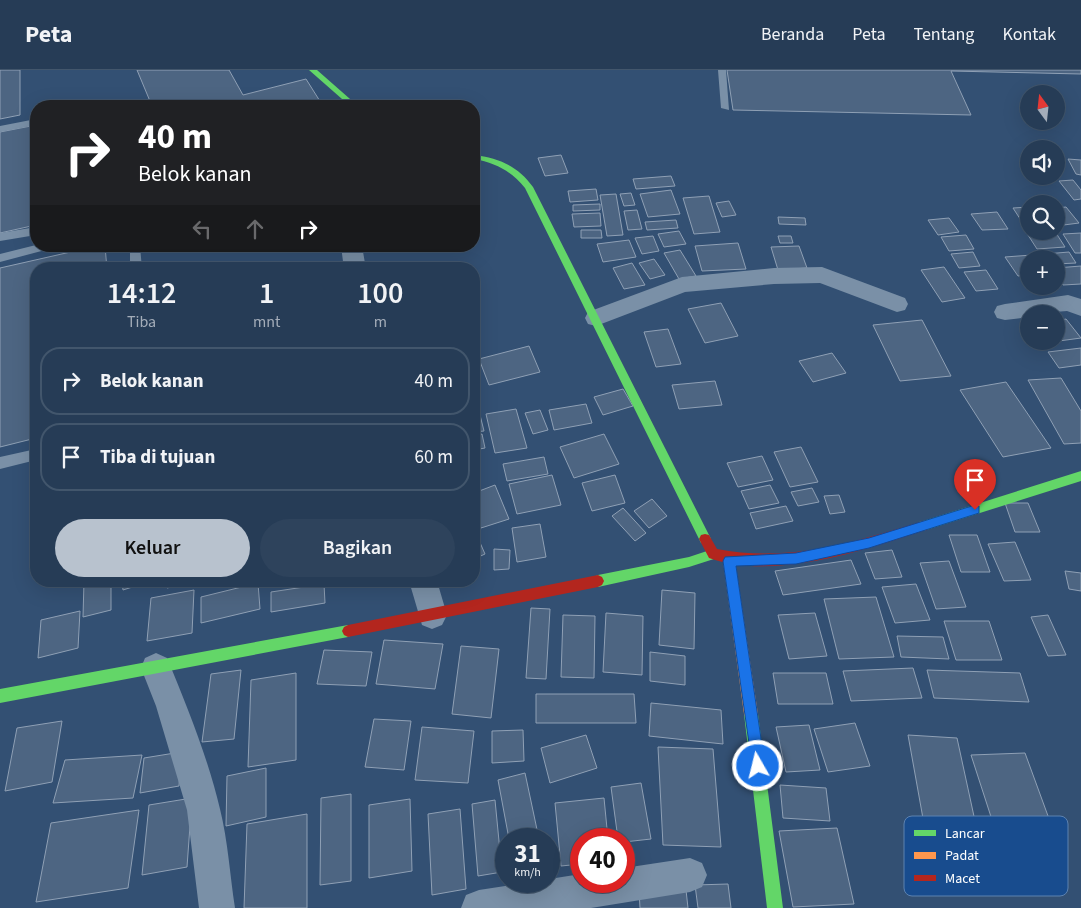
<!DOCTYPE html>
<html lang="id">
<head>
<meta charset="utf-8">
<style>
	:root { --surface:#263c56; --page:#2e435c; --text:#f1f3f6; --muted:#a4adb9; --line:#42566c; --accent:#b8c2ce }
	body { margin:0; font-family:"Source Sans 3",sans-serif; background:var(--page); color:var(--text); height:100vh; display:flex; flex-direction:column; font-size:19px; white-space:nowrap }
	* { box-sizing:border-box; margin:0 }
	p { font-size:16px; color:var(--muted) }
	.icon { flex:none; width:28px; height:28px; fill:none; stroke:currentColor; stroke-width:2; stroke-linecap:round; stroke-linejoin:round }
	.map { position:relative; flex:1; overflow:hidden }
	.details { position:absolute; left:30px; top:192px; width:450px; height:325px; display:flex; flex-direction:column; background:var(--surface); border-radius:20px; box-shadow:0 5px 20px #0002,0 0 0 1px var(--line) }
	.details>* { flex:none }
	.banner { position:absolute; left:30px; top:30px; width:450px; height:152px; border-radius:20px; box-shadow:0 5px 20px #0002,0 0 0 1px var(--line); background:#202124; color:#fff; overflow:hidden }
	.needle { width:32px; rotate:345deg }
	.buttons { position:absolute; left:1020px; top:15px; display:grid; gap:10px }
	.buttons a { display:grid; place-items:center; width:45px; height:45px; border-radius:50%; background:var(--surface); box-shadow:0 5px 20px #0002,0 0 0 1px var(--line); font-size:25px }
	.speed { position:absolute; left:495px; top:758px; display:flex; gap:10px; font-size:25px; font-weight:700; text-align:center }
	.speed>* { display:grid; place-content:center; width:65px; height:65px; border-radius:50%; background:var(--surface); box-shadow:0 5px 20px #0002,0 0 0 1px var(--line); line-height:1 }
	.speed small { font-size:12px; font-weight:400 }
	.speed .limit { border:8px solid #d22; background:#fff; color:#111 }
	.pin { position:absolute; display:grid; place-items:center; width:42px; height:42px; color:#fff; margin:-51px -21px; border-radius:50% 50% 50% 0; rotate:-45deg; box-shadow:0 0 5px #0007 }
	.pin .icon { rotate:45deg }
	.me { position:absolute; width:55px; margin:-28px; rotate:352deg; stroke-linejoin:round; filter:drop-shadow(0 0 4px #0008) }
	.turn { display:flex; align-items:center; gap:18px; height:105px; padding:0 25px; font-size:22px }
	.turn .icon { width:65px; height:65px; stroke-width:2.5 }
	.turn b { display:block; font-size:35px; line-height:42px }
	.lanes { display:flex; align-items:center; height:48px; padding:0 25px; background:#0003; justify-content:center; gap:25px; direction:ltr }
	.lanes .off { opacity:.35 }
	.eta { display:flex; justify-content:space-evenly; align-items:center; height:85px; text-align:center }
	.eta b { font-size:30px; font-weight:600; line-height:35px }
	.action { display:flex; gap:10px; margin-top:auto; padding:10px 25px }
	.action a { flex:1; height:58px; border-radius:30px; background:var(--accent); color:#111; font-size:20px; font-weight:600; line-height:58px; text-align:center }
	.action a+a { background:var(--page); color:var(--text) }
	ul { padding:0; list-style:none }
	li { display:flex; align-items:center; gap:15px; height:68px; margin:0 10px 8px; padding:0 15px; border:2px solid var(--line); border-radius:20px }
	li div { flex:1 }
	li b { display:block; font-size:19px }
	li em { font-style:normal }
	header { display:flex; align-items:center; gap:30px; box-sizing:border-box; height:70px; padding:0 25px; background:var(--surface); border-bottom:1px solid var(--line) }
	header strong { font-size:24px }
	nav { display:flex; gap:28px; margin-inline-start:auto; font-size:18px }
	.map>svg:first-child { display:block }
</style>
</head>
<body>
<header>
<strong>Peta</strong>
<nav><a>Beranda</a><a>Peta</a><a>Tentang</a><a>Kontak</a></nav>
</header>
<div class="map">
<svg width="1081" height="838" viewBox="0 0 1081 838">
	<rect width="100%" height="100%" fill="#335073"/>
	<path fill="#4d6582" stroke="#8fa0b5" d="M0,0H20V45L0,49Z
		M137,0H229L243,25L306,9L323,36H152Z
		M727,0H1081V4L951,1L971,45L733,40Z
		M36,55V155L0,163V62Z
		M561,85L568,103L545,106L538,88Z
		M1068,89L1081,90V105L1076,104Z
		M671,106L675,116L636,119L633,109Z
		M1073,110L1081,120V129L1074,130L1059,111Z
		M596,119L598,130L570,132L568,121Z
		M671,120L680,144L648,147L640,124Z
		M631,123L635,135L624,136L620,124Z
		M616,124L623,165L607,166L600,125Z
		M709,126L720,162L694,164L683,128Z
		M729,131L736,145L722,147L716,133Z
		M600,134V140L573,141V135Z
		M1029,137V158H1026L1013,138Z
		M1066,137L1079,153L1056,156V138Z
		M637,140L642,159L628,160L624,141Z
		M997,142L1008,159L982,160L971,144Z
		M600,143L601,156L574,157L572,144Z
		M778,147L805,148L806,155L779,154Z
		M949,148L959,162L938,165L928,150Z
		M676,150L678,158L647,160L645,152Z
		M581,160H601L602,168H581Z
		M679,161L686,174L664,177L658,164Z
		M1056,163L1065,177L1037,179L1028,165Z
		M1081,163V183H1075L1063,164Z
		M966,165L974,179L949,181L941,167Z
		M653,166L659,181L642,184L635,168Z
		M778,166H791L793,173H780Z
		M629,170L636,187L603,192L597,174Z
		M738,173L746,199L702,201L695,176Z
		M97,176H105L107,199H36V368L0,377V198Z
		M799,176L807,198L778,200L771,177Z
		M680,180L696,206L679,209L664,183Z
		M973,182L980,196L959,198L951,184Z
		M1069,182L1076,193L1056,194V189H1048L1045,184Z
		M1032,185L1035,189H1029V205L1018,206L1005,187Z
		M654,189L665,205L650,209L639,193Z
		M632,193L645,215L624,219L613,198Z
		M1081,196V214L1063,215L1056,204V198Z
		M944,197L965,228L942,232L921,200Z
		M986,200L998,219L976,221L964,202Z
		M721,233L738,266L705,273L688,239Z
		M1066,249L1081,268L1044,273L1043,271H1056V251Z
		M922,250L951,306L900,311L873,255Z
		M668,259L681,294L656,297L644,262Z
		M529,276L540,302L489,315L479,289Z
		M1081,278V295L1059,298L1048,282Z
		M832,283L846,303L813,312L799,291Z
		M1061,308L1081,341V373L1064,374L1028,310Z
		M715,311L722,335L679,339L672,315Z
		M1006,312L1051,378L1003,387L960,320Z
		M623,319L633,336L603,345L594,327Z
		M586,334L592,353L554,360L549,340Z
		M516,339L527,378L495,383L486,344Z
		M540,340L548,360L533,364L525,343Z
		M480,345L484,361L474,362V346Z
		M482,364L485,378L474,380V366Z
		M604,364L619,394L574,408L560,377Z
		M801,377L818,412L790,417L774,382Z
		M762,386L773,410L738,417L727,393Z
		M544,387L548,404L507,411L503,394Z
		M552,405L561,435L517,444L509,414Z
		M615,405L625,433L592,441L582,413Z
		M495,415L509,449L481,458L474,440V423Z
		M770,415L779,433L749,439L741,421Z
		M812,418L819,432L798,436L791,422Z
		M839,425L845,442L830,444L824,426Z
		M652,429L667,446L649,458L634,441Z
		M1005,433H1028L1040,462H1015Z
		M786,436L793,451L756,459L750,443Z
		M623,438L646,463L635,471L612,446Z
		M540,454L546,487L517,492L512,458Z
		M474,459L485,484L474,489Z
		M949,465H977L990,502H961Z
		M1015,472L1031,510L1004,511L988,474Z
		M494,479L510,480L509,499L494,500Z
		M892,480L902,507L875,509L865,483Z
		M851,490L861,514L783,525L775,501Z
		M949,491L966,537L936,539L920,493Z
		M1065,501L1081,503V521L1069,519Z
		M84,511H111V540L83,547Z
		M122,511H145V513L123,520Z
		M168,511H197L167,518Z
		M258,513L260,539L201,553V527Z
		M324,514L325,533L271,542V522Z
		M916,514L930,550L895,553L882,517Z
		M194,520L192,563L147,571L151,528Z
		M662,520L695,523L694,579L659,575Z
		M876,527L894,587L839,589L824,529Z
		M531,538L550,539L546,609L526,608Z
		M80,541L78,578L38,588L41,550Z
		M606,543L643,546L642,605L603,602Z
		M815,543L827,586L789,589L778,545Z
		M563,545L595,546L594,608L561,607Z
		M1048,545L1066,585L1048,586L1031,547Z
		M944,551H989L1002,590H956Z
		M897,566L943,567L949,589L901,587Z
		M384,570L443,574L435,619L376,614Z
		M461,576L499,579L491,648L452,644Z
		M324,580L372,582L366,616L317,614Z
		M650,582L685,586V615L650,611Z
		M913,598L922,628L851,631L843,601Z
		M241,600L234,669L202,672L211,604Z
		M927,600L1020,603L1029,632L934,628Z
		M296,603V690L248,697L251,610Z
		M773,603H826L833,634H778Z
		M536,624H634L636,653H536Z
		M651,633L721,640L723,674L649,666Z
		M374,649L411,651L404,700L365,697Z
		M62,651L52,712L5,721L17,658Z
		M855,653L870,696L828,702L814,659Z
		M809,655L820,700L786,702L776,657Z
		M422,657L474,661L468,713L415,710Z
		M523,660L524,691L492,693V661Z
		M586,665L597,698L550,713L541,678Z
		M908,665L957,668L985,797L931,793Z
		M658,677L713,679L721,777L663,775Z
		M181,682L179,716L140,723L144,688Z
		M1025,683L1063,787L1005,790L971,685Z
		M142,685L133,728L53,733L65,690Z
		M266,698V747L226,756L227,706Z
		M525,703L539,769H509L498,710Z
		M641,713L651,769L624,772V769H618L611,717Z
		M780,715L826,718L830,751L783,748Z
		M351,724V811L320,815L321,728Z
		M192,728L187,797L142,805L149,735Z
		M604,728L608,769H581V794L561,796L555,733Z
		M410,729L412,801L369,808V735Z
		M495,730L502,802L478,806L472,734Z
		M460,739L466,819L432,825L428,744Z
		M139,740L128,818L36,832L51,753Z
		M307,744V838H244L247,754Z
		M837,758L854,834L793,837L779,761Z
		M728,814L731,838H698L695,815Z
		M639,820H686L688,838H640Z"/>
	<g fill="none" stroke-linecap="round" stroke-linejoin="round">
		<path fill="#7a90a7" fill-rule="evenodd" d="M718,0H726L729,40L721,38Z
			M36,49V55L0,62V56Z
			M36,157V165L0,171V163Z
			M36,175L50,176L49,179L0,192V184Z
			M130,176H140L142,199H130Z
			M36,379V390L0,399V387Z"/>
		<path fill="#7a90a7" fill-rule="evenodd" d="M341,176H362L366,199H344Z
			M822,197L905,228L908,234L905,240L897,242L820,213L774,214L685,222L596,256L588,254L585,248L588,242L682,207L774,198Z
			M1068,225L1081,229V246L1067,241L1029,244V247L1005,250L997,248L994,242L997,236L1005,234Z
			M409,511H437L447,545L442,555L432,559L422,555Z
			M156,583L167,588C187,636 208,688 220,739C228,771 230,806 235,838H199L187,740L156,636L141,598L145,588Z
			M690,788L702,793L707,805L702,817L690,822L591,838H461L466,825L479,820L581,804V811H624V798Z"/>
		<path fill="#63d668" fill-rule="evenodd" d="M309,0H317L358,36H350Z
			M474,85C499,88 518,96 533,117L709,465L711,469L709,473L705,474L701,473L525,118C511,101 496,93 474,89Z
			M1081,401V411L923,461L919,460L917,456L919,452L923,451Z
			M713,479L717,480L719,484L717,488L689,497L598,517L594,515L592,511L594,507L598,505L689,487Z
			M348,555L352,557L354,561L352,565L348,567L0,633V619Z
			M751,637L756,639L758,644L783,838H767L744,644L746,639Z"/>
		<path fill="#ff974d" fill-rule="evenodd" d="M729,486L733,487L735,491L758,644L756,649L751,651L746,649L744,644L723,491L725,487Z"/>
		<path fill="#b3261e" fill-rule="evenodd" d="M923,451L927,452L929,456L927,460L923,461C862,481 772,511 709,488L699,469L701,465L705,464L709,465L717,479C790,493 854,472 923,451Z
			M598,505L602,507L604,511L602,515L598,517L348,567L344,565L342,561L344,557L348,555Z"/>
	</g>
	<path fill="#1a73e8" stroke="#114b97" d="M975,435L979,436V443L869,478L796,494L736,496L765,696L763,701L758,703L753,701L723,491L725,487L796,483L869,468Z"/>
	<rect x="904" y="746" width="164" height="80" rx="8" fill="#184c8e" stroke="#5d82b0" stroke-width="1"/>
	<rect x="914" y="760" width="22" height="6" fill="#63d668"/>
	<rect x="914" y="782" width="22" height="7" fill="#ff974d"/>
	<rect x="914" y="805" width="22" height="6" fill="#b3261e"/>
	<g font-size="14" fill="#fff">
		<text x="945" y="768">Lancar</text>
		<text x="945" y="790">Padat</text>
		<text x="945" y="813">Macet</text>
	</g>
</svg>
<div class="buttons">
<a><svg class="needle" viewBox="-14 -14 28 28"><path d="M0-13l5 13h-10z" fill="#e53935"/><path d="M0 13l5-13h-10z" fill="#a4adb9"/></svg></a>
<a><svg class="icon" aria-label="sound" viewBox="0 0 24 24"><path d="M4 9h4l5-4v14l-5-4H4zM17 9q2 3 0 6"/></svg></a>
<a><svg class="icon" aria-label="search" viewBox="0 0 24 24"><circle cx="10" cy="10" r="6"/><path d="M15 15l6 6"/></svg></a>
<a>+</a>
<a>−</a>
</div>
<div class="speed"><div>31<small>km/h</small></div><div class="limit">40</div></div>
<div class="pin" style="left:975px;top:440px;background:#d93025"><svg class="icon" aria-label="arrive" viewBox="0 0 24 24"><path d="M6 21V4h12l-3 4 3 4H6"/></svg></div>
<svg class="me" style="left:758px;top:696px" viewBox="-20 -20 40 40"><circle r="17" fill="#1a73e8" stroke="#fff" stroke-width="3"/><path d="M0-11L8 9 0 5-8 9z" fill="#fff"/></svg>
<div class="banner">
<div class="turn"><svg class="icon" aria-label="right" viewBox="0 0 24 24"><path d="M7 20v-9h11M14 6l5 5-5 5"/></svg><div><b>40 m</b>Belok kanan</div></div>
<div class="lanes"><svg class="icon off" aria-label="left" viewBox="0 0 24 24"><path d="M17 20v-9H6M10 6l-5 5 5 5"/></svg><svg class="icon off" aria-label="ahead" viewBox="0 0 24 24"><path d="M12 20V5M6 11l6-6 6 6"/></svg><svg class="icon" aria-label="right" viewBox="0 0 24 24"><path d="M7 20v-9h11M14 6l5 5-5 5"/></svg></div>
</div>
<section class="details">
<div class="eta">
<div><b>14:12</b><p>Tiba</p></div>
<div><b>1</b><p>mnt</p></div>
<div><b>100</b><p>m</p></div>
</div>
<ul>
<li><svg class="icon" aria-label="right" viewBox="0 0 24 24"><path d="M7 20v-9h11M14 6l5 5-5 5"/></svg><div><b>Belok kanan</b></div><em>40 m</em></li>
<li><svg class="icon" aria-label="arrive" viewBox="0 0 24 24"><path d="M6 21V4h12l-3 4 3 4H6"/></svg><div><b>Tiba di tujuan</b></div><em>60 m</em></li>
</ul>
<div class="action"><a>Keluar</a><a>Bagikan</a></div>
</section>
</div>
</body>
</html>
